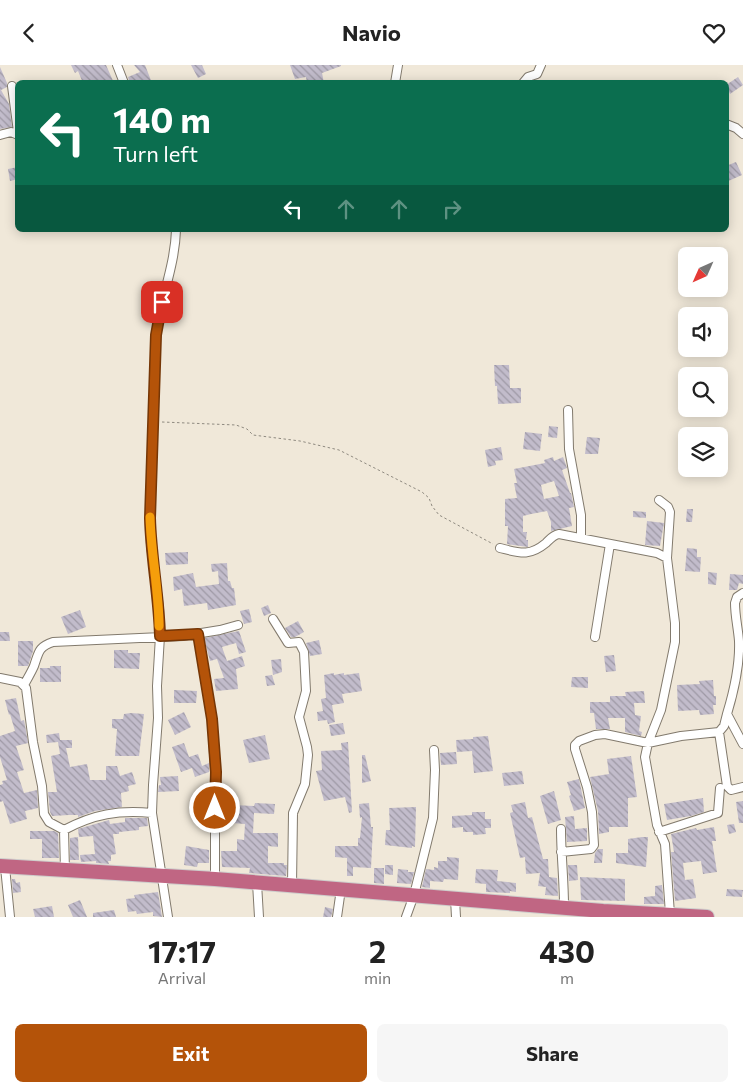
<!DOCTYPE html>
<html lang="en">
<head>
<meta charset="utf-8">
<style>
	:root { --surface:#fff; --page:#f6f6f6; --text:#222; --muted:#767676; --accent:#b45309 }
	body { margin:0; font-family:Commissioner,sans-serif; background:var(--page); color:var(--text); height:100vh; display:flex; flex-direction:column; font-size:19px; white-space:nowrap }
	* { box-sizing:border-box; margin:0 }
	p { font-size:16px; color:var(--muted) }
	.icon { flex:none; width:28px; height:28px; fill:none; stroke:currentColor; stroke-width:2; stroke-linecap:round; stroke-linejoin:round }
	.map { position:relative; height:852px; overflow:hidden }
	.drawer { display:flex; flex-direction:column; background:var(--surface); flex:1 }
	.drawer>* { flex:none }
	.banner { position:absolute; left:15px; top:15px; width:714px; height:152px; border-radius:8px; box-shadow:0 2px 12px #0003; background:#0b6e4f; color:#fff; overflow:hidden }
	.needle { width:32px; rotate:225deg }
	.fabs { position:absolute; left:678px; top:182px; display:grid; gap:10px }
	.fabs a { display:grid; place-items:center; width:50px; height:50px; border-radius:8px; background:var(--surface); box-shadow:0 2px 12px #0003; font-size:25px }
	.pin { position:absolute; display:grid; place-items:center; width:42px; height:42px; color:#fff; margin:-21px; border-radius:10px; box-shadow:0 2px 8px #0006 }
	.me { position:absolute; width:55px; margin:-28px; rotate:0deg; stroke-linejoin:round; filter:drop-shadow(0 0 4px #0008) }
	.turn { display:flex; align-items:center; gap:18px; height:105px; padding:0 15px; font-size:22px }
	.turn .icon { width:65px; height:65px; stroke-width:2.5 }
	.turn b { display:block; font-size:35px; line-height:42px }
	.lanes { display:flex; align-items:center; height:48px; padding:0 15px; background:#0003; justify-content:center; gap:25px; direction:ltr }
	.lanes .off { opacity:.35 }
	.eta { display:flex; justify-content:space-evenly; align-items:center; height:85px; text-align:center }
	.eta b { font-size:30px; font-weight:700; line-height:35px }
	.button { display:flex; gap:10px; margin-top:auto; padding:10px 15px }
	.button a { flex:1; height:58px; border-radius:8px; background:var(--accent); color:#fff; font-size:20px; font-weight:700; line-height:58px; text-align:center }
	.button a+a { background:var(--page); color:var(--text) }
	header { display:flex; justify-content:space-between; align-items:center; height:65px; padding:0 15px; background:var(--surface); font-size:22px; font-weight:700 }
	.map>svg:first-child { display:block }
</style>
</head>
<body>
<header><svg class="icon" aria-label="back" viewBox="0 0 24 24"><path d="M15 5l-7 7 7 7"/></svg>Navio<svg class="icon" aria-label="heart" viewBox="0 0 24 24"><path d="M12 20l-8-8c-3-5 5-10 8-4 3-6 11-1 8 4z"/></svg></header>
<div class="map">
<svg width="743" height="852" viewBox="0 0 743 852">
	<defs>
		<pattern id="building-back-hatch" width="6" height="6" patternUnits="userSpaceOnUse" patternTransform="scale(1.25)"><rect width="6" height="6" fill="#c2bccb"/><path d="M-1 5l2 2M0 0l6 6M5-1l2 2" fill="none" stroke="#9e99a5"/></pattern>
	</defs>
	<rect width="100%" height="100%" fill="#f0e8d9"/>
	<path fill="url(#building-back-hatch)" fill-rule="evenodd" d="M71,0H106L114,18H83L78,6L75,8Z
		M134,0H145L152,18H130L128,12L140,7Z
		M191,0H202L206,9L198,13Z
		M290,0H341V1L322,8L324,18H307L306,12L295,14Z
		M0,2L7,18V22L1,25L9,39L12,62L0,64Z
		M738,12L743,20L730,29L726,20Z
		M736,97L742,110L726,117V101Z
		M18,102V114L10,116L8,104Z
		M494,300H509L510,323H521V338L498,339L497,321H495Z
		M549,361L558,362L557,373L548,372Z
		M525,367L542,369L540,386L523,384Z
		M587,372L600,373L598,389H585Z
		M501,382L503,395L495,396L496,400L488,402L485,385Z
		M553,392L554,396L563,392L566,400L567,403L562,405L570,428H571L574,442L569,443L572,461L551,466V457L547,446L531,449L523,451V467H527L526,475H528V482L507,479L508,461H505V434L517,433L514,418H517L514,404L545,398L544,395ZM554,416L559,431L544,434L541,420Z
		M687,444H693L692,457H686Z
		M633,446L646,447V453L633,452Z
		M647,456L664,458L660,481L645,480Z
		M687,483L697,484V492H701L700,507L685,506Z
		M188,487V499L166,500L165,488Z
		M227,498L228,516H230L232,523H234L236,540L208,545L207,538L184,541L182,524L174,526L173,512L193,508L196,522L219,519L218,506L212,507L211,499Z
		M708,507L717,508L716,520L708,519Z
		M730,509L743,510V519L739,518L737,525H729Z
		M268,540L271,548L264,551L261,543Z
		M249,544L252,557L244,559L240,546Z
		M80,545L86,562L68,569L61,552Z
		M298,556L304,567L295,572H291L285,563Z
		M239,566L246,587L239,589L236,578L222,582L227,596L242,591L245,601L236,604L238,624L216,626L214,614L224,613L217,594L210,596L204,573Z
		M0,567H9L10,576H0Z
		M319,575L322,589L310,591L306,578Z
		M18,576H33V586L28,601H18Z
		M114,585H128V588H140L139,604L114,603Z
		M614,590L616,606L606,607L604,591Z
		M281,594L282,607L273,610L271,595Z
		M50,601H61V617H40V603H50Z
		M334,608V610L344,608V610L359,608L362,626L342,629L344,638L332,640L335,657L328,659L327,655L318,656L317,647L323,646L321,634L326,633L324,610Z
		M272,610L275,620L267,621L265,611Z
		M572,612H588V623L571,622Z
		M713,615L714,631H716V640H713L714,649L700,650L699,645L678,646L677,620L700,619L699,616Z
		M174,625L197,626L196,638H174Z
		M644,626L645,638H634L635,650L641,651L639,666L642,667L641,671L625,667V653H608L610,664H596L594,648H590V637H610V631H626L625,627Z
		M16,633L21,656L24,655L25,660L28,678L16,681L24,705L17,707L24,728L37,725L38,743L25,746L27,754L10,759L3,736L0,737V720L3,719L2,716L7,715L0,692V671L15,666L10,649L9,650L5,635Z
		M184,647L191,662L175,670L168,655Z
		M131,648L144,649L139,691H115L117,664L112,663V654H123L124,649Z
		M343,658L345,669L331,671L329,660Z
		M59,668L60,675H72V683H66L70,702L87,699L90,715H106V701H117L120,711L132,707L136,719L128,721L129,726L121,728L122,742L95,746L78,752V750H69L52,751L50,747L48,727H57L51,691L60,689L58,677L47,678L46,670Z
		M265,670L270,694L249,698L243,675Z
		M488,671L493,706L474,708L472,686L457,687L456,675L473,674V672Z
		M348,677L352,747L349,748L345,732L324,736L316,706L322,705L321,686L342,685L341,678Z
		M184,678L189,692L198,689L202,701L209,698V707L195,712L192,703L181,707L172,682Z
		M456,687L457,699L441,700L440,688Z
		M362,690H365L371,716L362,718Z
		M631,691L637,732L628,733V762H609V767L599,769L598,746L590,712L609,709L607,694Z
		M522,706L524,719L504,721L502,708Z
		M178,711L179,726L158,727L159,720H161L160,712Z
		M579,714L585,743L574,746L569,731L571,730L567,717Z
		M554,726L561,755L548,759L540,731Z
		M703,733L704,747L691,751L667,755L664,739Z
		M743,736V758H739L736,737Z
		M525,737L528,753L532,752L543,794H548L549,812L557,813L558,831L545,830L546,822L538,821L540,808L526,809L525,792L520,793L510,748L513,747L511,740Z
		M255,738L275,739L274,749L254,748L253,768H278V782L268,781V798H284V800H287L286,811L249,808L250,803L222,802L221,786H237V774L244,775L245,759L232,758L233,740L254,741Z
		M369,738L371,762H373L371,803L353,802V811H347V793L335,792V781H358V773H360L362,752L360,753L359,739Z
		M416,742L415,782L412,781V783L385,780L386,765H390L389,743Z
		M472,747H485V754H491V763H485L486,769L473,770V767H463V762L452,763V751L472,750Z
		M574,751L575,764L587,763V776L567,777L565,752Z
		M125,753H147L148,761L139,762V765L119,767V769H113L116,789L111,790V796H108L109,799L96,798V796L81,797L80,790L95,789L93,771L79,772L78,764L109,755L110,759L125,757Z
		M734,759L736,767L729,769L727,760Z
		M714,762L716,776H712L717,807L703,809L701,796L683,798L685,815L693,814L696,833L675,836L671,787H674L671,769L696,763L697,765Z
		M30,766H54L58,768L59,793H42V774H30Z
		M78,772L79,795H70V773Z
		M642,772H648L646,802L616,798V788H628V774Z
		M186,781L209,785V798H198L197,802L184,800Z
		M598,784H603L602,798H594L595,788Z
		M447,792L459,793L458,815L444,814L443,817L430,816V823L422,822L426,804L434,805V802L438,803V796H447Z
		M385,800H393V810L385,809Z
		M568,800H577L578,815L569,816Z
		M374,803H384V819L374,818Z
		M398,804L408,805V807H414L411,819L397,818Z
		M476,804L498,805L497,816L516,818V827L510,826V828L486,827V819L475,818Z
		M580,812L625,814V836L581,835Z
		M12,814H15L16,818L20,817L21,827L13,828Z
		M662,820L664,839H644V832L655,831V821Z
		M727,824L743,825L742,832L726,831Z
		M158,827L162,852L153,851V847L137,849L136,846L128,847L126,834L135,833L134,830Z
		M80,835L87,852H73L68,840Z
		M52,841L54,852H35L33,844Z
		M325,842L333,844L331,852H323Z
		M114,845L116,852H93V848Z"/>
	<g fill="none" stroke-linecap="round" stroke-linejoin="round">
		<defs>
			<path id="street" d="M117,0L124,18
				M395,18L398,0
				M523,18L528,12L537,9L541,0
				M12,21L18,67
				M726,59L736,63L743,69
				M0,70L11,67L18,70
				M568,345L569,384L581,450V473
				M659,435L668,442L670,447L667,493
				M500,483C520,488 529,492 546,478C550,474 553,470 559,469L657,488L667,493L675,558V577L661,645L648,678L645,692L657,760L665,779L670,849
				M743,528L737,532L735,538C735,551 738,563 739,576C740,601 734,626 727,649L743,679
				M273,554L288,578L299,577L304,587L306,626L299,652L307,682L308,690L305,719L293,748L292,820
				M198,569L212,654L215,707V814
				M595,572L610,479
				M0,613L20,617L26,623L33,677L42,721L44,749L49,757L64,765L65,806
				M24,620C27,614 31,608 34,601C39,587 38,582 53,577L183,571L220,565L238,560
				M719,667L727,721L731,725L743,722
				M561,764C561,790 564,815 564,841
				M64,765C94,749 118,745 152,748
				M659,767L718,748L720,723
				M561,787L591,784L594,780L592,747L587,722L575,684V680L579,676L595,670L605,669L648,678L681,671L719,667L724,661L727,649
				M5,802L10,852
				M257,818L259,852
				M455,834L456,852
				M168,852L152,748L153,720L158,653L157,621L160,571L159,543L151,480L150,453L156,270C160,235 175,201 176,165
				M337,852L341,824
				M406,852L414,830L433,753L435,705L434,685"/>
			<path id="highway" d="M0,801L215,814L603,846L707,852"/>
		</defs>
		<use href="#street" stroke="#827a6d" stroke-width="10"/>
		<use href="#highway" stroke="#cdcccb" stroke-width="16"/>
		<path stroke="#8f8a80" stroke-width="1" stroke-dasharray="2.5 2.5" stroke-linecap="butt" d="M162,357L236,360L247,364L253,370L300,376L339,385L422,427L429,433L432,441L439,450L493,479"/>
		<use href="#street" stroke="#fff" stroke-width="8"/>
		<use href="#highway" stroke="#c06683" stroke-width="14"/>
	</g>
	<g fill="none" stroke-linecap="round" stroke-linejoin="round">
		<defs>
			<path id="route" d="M162,237L156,270L150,453C151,493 159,531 160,571L198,569L212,654L216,707L215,743"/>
		</defs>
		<use href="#route" stroke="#753606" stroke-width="12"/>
		<use href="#route" stroke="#b45309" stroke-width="9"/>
		<path stroke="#f59e0b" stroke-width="9" d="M150,452C151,489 159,525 159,561"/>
	</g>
</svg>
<div class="fabs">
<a><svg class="needle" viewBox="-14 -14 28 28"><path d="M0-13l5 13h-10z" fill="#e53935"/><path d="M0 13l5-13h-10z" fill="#767676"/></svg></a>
<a><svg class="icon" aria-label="sound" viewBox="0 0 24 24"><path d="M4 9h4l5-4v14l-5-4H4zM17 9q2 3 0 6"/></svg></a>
<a><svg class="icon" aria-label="search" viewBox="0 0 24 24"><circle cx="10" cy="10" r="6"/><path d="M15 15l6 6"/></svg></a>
<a><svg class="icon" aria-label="layers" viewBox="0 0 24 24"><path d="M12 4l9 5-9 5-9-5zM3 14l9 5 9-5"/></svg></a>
</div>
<div class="pin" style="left:162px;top:237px;background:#d93025"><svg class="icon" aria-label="arrive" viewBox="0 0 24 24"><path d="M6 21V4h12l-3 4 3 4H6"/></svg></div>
<svg class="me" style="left:215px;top:743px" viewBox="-20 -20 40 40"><circle r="17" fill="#b45309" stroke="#fff" stroke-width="3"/><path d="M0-11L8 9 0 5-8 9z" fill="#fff"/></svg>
<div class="banner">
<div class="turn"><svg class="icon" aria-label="left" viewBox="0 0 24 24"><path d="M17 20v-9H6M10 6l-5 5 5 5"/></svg><div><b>140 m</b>Turn left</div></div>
<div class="lanes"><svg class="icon" aria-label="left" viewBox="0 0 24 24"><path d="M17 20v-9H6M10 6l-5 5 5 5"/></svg><svg class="icon off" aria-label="ahead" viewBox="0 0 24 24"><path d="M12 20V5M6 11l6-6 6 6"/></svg><svg class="icon off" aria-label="ahead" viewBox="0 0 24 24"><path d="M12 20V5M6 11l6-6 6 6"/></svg><svg class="icon off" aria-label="right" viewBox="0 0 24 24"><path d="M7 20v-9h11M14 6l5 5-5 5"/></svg></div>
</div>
</div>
<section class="drawer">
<div class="eta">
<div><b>17:17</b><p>Arrival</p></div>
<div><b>2</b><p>min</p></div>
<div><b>430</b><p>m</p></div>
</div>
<div class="button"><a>Exit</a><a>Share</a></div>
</section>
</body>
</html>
